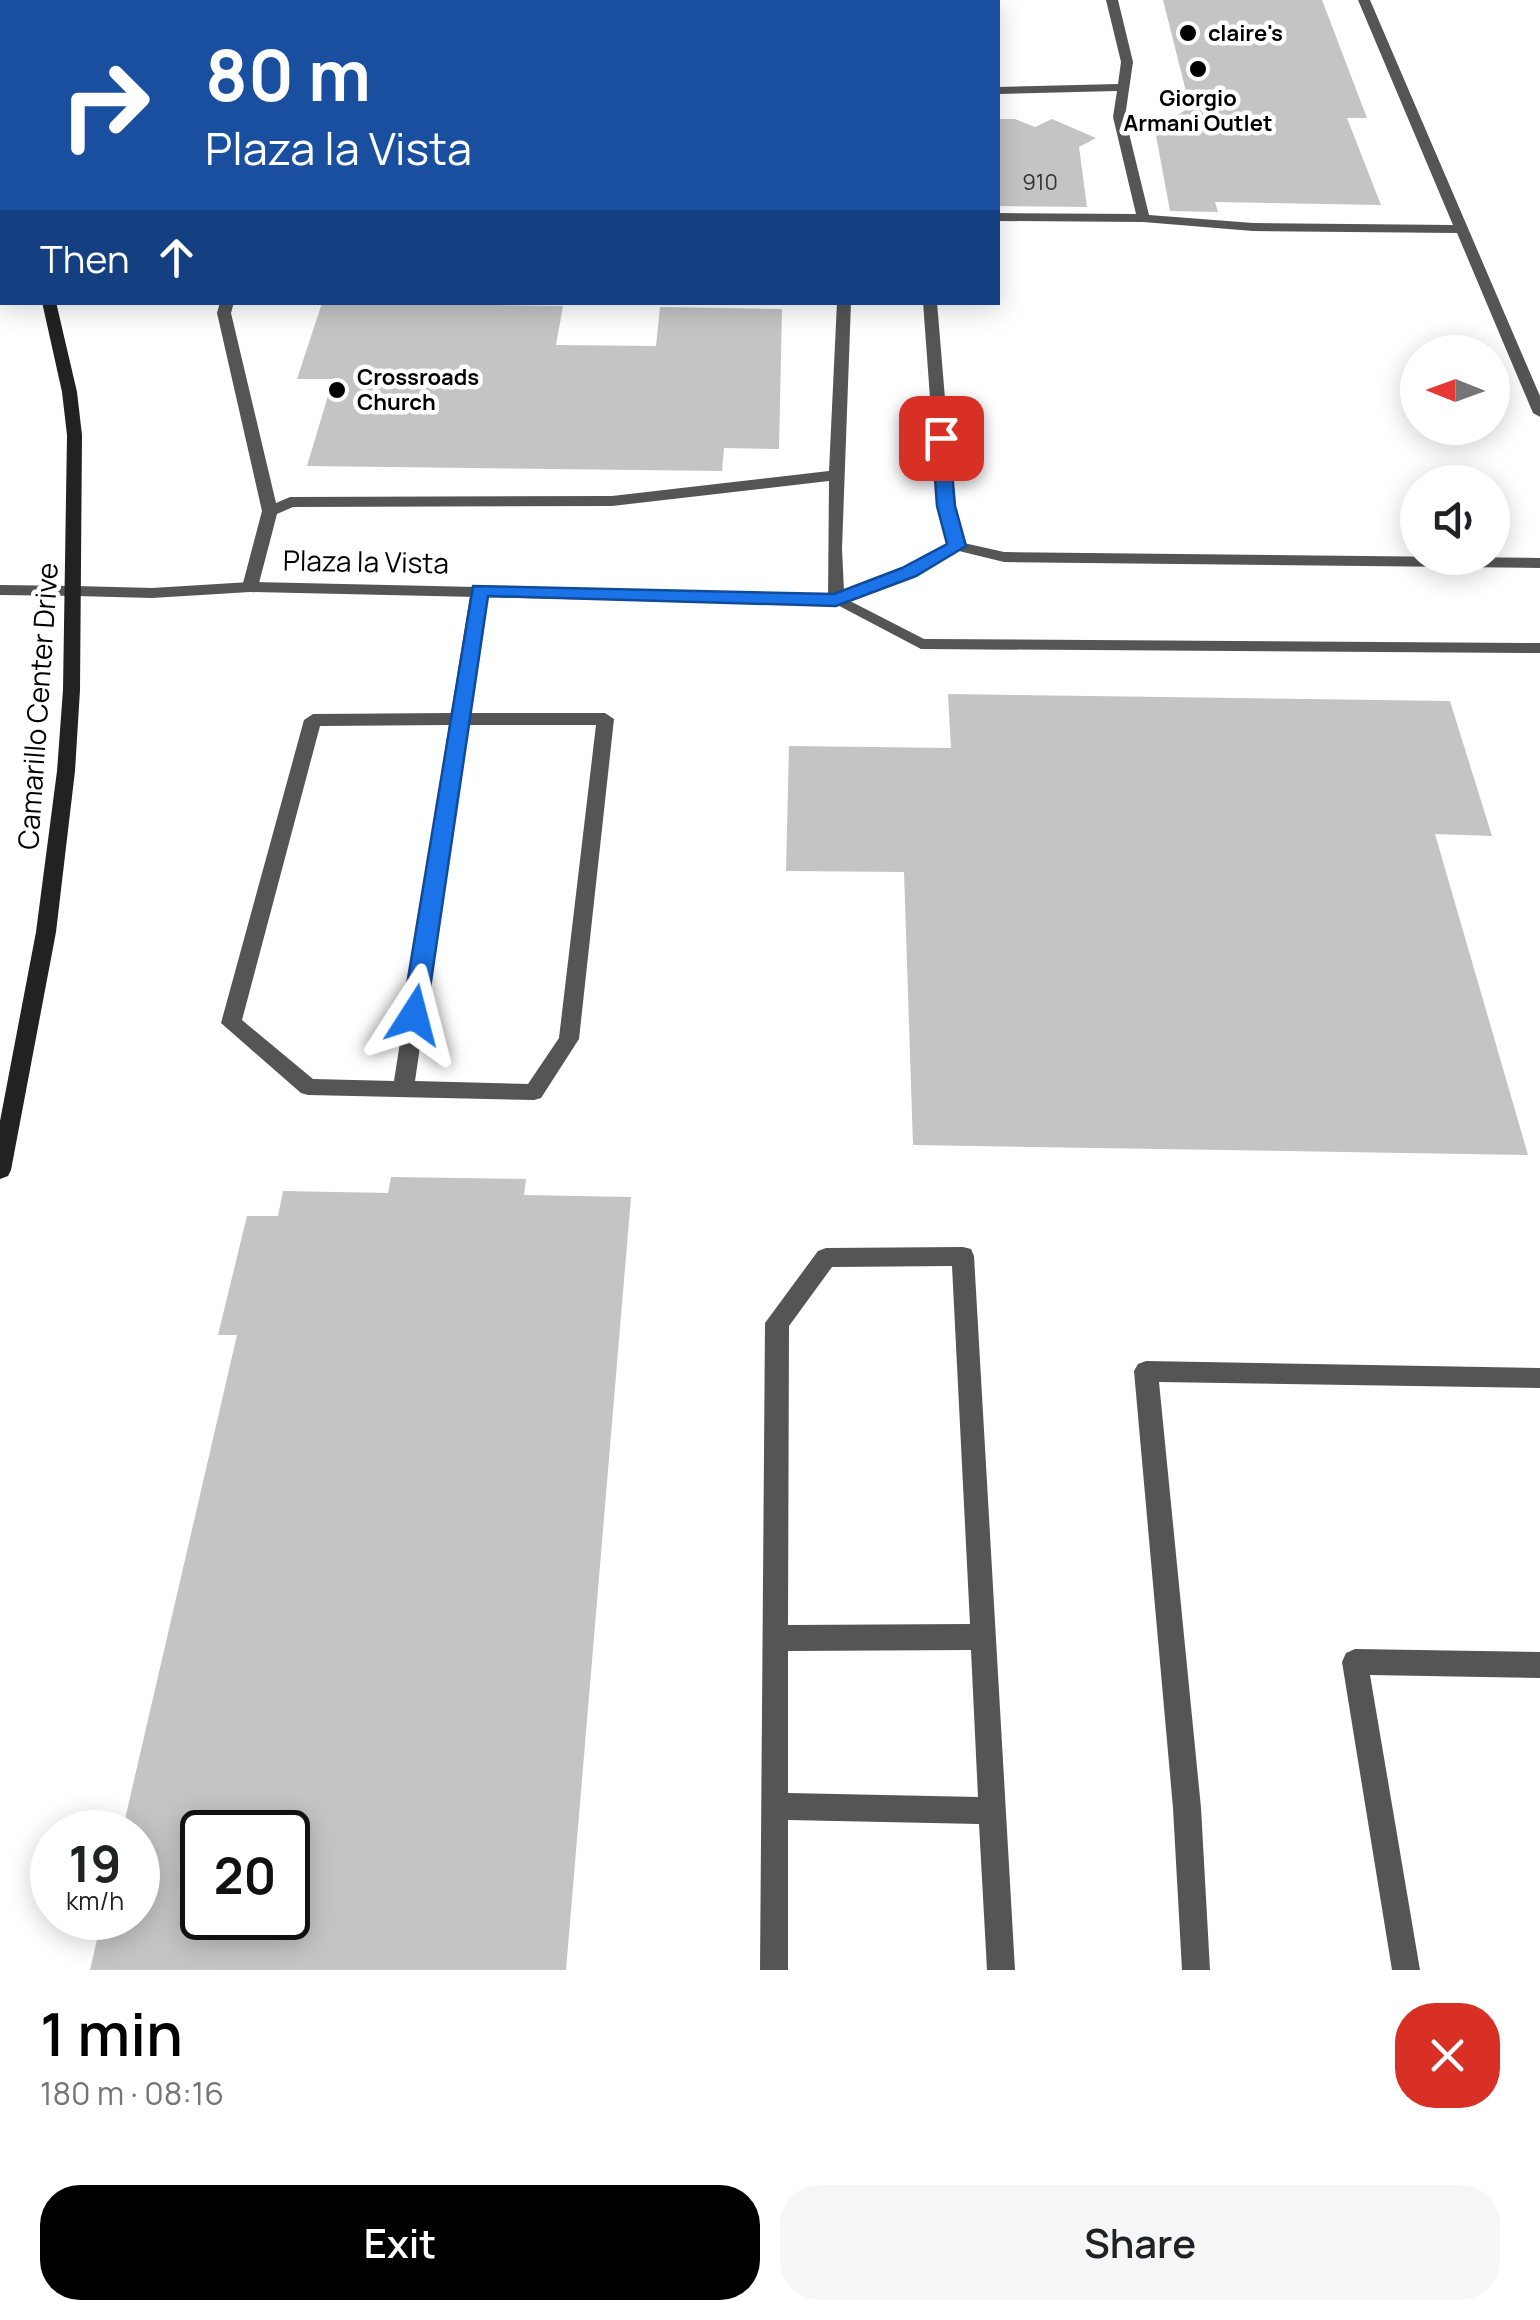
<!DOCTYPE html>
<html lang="en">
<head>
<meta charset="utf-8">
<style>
	:root { --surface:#fff; --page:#f6f6f6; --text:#202124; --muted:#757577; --accent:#000 }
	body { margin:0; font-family:Manrope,sans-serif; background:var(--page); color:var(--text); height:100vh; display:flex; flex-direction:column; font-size:38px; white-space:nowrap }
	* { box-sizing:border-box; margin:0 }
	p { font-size:32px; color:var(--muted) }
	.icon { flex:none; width:55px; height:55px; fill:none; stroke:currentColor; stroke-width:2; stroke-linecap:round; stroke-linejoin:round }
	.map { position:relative; height:1970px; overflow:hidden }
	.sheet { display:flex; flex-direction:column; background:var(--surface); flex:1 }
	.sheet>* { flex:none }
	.guide { position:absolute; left:0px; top:0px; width:1000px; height:305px; box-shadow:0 5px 25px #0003; background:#1a4fa0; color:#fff; overflow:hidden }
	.needle { width:65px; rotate:271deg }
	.tools { position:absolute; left:1400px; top:335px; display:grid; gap:20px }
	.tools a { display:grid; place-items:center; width:110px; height:110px; border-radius:50%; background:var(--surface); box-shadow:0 5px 25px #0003; font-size:50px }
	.speed { position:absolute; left:30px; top:1810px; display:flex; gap:20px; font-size:50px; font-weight:700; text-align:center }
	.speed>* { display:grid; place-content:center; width:130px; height:130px; border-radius:50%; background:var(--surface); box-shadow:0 5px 25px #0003; line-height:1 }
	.speed small { font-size:25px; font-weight:400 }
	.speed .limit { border:5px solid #111; border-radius:15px; background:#fff; color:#111 }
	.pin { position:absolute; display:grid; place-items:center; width:85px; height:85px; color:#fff; margin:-42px; border-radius:20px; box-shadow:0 5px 15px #0006 }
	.me { position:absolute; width:110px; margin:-55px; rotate:9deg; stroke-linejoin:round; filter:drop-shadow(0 0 8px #0008) }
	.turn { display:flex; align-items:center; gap:35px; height:210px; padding:0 40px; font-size:45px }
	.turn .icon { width:130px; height:130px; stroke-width:2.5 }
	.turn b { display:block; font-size:70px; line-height:85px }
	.then { display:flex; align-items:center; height:95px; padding:0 40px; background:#0003; gap:20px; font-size:38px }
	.round { display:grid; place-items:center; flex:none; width:105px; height:105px; border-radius:40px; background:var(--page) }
	.overview { display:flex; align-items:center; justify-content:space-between; height:170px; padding:0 40px }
	h1 { font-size:60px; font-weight:600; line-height:75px; color:var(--accent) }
	.cta { display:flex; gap:20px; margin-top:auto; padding:20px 40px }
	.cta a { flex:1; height:115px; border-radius:40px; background:var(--accent); color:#fff; font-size:40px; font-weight:600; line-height:115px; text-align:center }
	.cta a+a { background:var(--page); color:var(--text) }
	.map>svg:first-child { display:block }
</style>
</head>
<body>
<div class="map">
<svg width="1540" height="1970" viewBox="0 0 1540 1970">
	<rect width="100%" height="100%" fill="#fff"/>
	<path fill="#c4c4c4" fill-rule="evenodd" d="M1163,0H1322L1367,118H1347L1381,205L1215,202L1218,212L1170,211L1155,130L1190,107Z
		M998,119H1015L1035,127L1052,119L1096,138L1079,147L1087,207L998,206Z
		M322,303L563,306L556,345L656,346L660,307L782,309L779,449L724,448L722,471L307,466L333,379H297Z
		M948,694L1450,701L1492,836L1435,834L1528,1155L913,1145L904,872L786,871L789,746L951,748Z
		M391,1177L526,1179L524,1195L631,1197L566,1970H90L102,1918H138V1832H122L237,1335H218L247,1216H278L283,1191L388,1193ZM202,1832H288V1918H202Z"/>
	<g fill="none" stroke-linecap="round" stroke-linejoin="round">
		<path fill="#555" fill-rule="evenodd" d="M1106,0H1118L1133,62L1125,117L1149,215L1253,223L1453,225L1358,0H1370L1540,396V417L1533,413L1457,233L1253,231L1143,222L998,221V213L1136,214L1113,117L1117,91L998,94V87L1118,84L1121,62Z
			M220,302H234L231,313L276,503L290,497L612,496L829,471L837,302H851L842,549L844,591L903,568L948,544L938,507L923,302H937L954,507L964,543L1004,552L1540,558V568L1004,562L959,551L915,576L850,601L924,639L1540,643V653L921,649L828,600L829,481L612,506L293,507L277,514L258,587L250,592L244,591L242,587L262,511L217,313Z
			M0,585L76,586L84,591L76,596L0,595Z
			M479,585L487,590L469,713H605L614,719L579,1039L541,1098L534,1100L308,1095L301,1093L221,1023L304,720L313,714L451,713L471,590ZM449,725L394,1081L313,1079L242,1020L320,726ZM467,725H596L559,1038L528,1084L415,1081Z
			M963,1247L971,1249L974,1256L1015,1970H987L979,1824L788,1820V1970H760L765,1323L818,1251L826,1248ZM952,1266L970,1624L788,1625L789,1326L832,1267ZM971,1650L978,1797L788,1793V1651Z
			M1146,1361L1540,1368V1388L1159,1382L1201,1808L1210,1970H1182L1173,1808L1134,1371L1138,1364Z
			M1355,1649L1540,1652V1678L1370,1675L1420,1970H1392L1342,1662L1346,1653Z"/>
		<path fill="#555" fill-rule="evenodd" d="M250,582L836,595L844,600L836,605L250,592L152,598L76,596L68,591L76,586L152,588Z"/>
		<path fill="#222" fill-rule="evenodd" d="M0,148L2,149V161L0,160Z
			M42,302H56L77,392L82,435L80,690L75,771L56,932L11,1170L8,1176L0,1179V1121L36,932L57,771L63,690L67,435L62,392Z"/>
	</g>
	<path fill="#1a73e8" stroke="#114b97" stroke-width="2.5" d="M941,433L949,438L955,506L966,546L916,576L836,606L488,596L426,1015L414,1024L406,1021L402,1015L473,586L834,594L902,568L947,544L937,506L932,438Z"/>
	<g fill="#000" stroke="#fff" stroke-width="4">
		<circle cx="1188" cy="33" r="10"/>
		<circle cx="1198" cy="69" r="10"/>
		<circle cx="337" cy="390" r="10"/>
	</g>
	<g text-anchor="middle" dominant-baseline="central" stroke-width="9" stroke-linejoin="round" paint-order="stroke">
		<g font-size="22" font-weight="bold" fill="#000" stroke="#fff" text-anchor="start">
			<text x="1208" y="33">claire's</text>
			<text x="1198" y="98" text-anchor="middle">Giorgio<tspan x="1198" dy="25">Armani Outlet</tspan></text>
			<text x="357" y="377">Crossroads<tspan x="357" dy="25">Church</tspan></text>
		</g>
		<g font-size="22" fill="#313131">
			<text x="1040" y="182">910</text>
		</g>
		<g font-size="28" fill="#000" stroke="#fff">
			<text transform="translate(366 561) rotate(1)">Plaza la Vista</text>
			<text transform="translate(37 706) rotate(-86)">Camarillo Center Drive</text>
		</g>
	</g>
</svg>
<div class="tools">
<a><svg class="needle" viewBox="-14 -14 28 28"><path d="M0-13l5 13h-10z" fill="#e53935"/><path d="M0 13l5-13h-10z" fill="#757577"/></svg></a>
<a><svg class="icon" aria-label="sound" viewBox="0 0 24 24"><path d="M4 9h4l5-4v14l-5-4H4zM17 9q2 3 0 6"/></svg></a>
</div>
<div class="speed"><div>19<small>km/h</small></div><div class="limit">20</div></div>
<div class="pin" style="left:941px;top:438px;background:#d93025"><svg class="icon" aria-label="arrive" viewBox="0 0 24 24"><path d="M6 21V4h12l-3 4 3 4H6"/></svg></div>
<svg class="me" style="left:414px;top:1015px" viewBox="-20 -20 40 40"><path d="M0-17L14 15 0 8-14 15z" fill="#1a73e8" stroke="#fff" stroke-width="4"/></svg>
<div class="guide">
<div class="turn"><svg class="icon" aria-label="right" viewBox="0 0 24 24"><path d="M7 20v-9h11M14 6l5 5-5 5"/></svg><div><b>80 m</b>Plaza la Vista</div></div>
<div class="then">Then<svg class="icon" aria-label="ahead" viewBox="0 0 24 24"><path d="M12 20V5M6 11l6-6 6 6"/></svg></div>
</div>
</div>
<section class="sheet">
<div class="overview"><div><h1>1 min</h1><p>180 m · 08:16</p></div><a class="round" style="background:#d93025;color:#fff"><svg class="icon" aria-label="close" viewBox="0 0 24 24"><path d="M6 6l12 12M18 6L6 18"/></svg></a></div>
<div class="cta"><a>Exit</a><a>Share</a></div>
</section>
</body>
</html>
